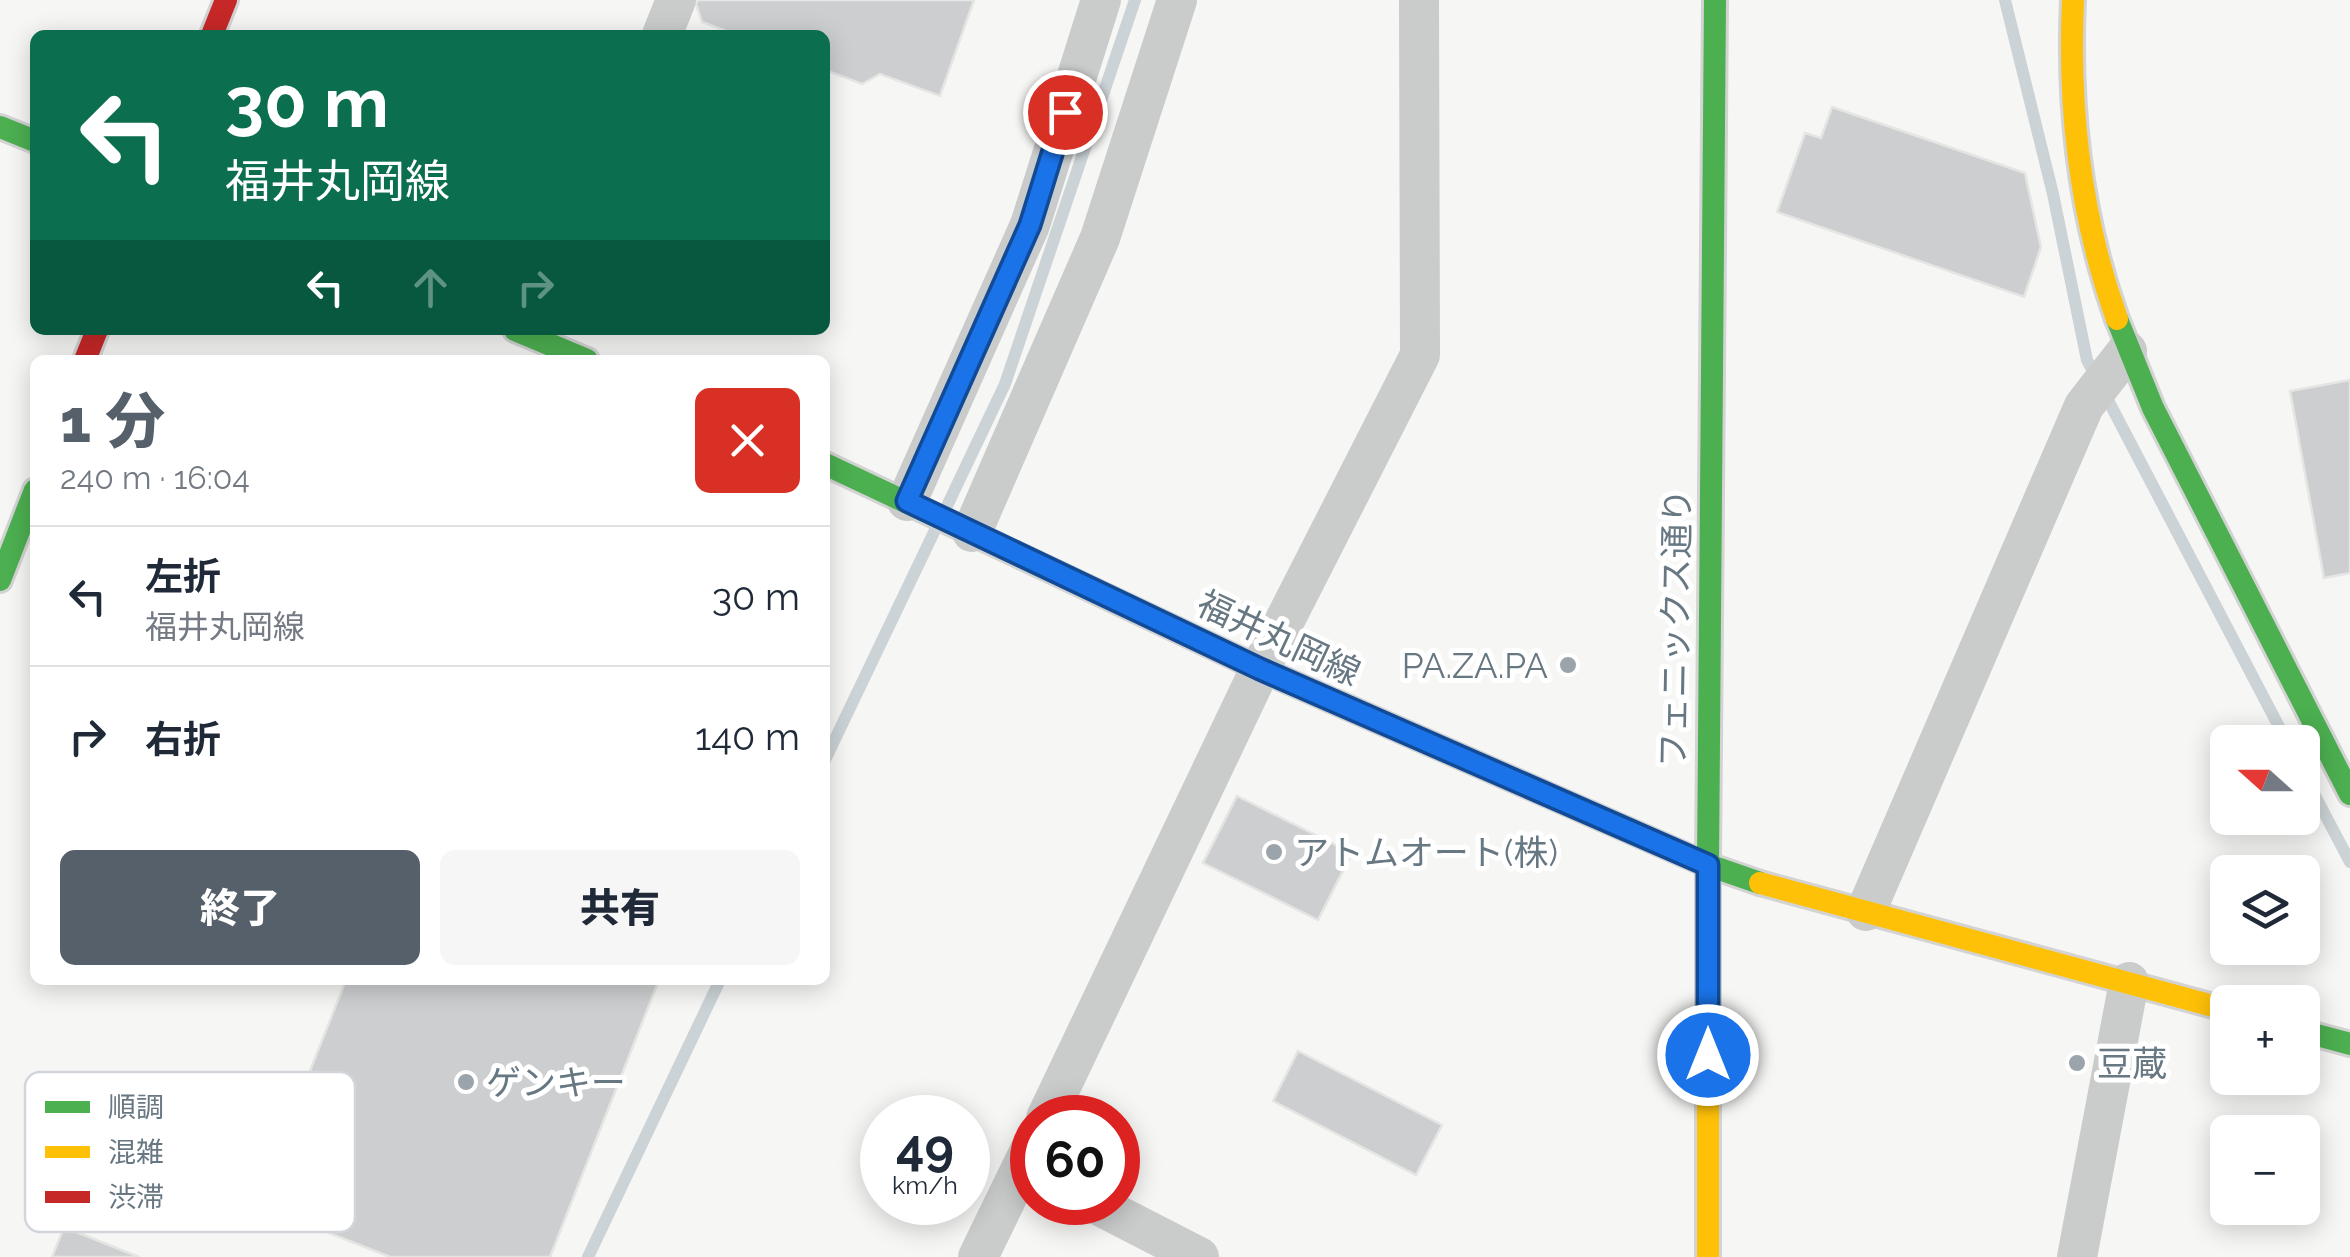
<!DOCTYPE html>
<html lang="ja">
<head>
<meta charset="utf-8">
<style>
	:root { --surface:#fff; --page:#f6f6f7; --text:#1f2937; --muted:#747a83; --line:#e0e1e3; --accent:#56606b }
	body { margin:0; font-family:Raleway,"Noto Sans JP",sans-serif; background:var(--page); color:var(--text); height:100vh; display:flex; flex-direction:column; font-size:38px; white-space:nowrap }
	* { box-sizing:border-box; margin:0 }
	p { font-size:32px; color:var(--muted) }
	.icon { flex:none; width:55px; height:55px; fill:none; stroke:currentColor; stroke-width:2; stroke-linecap:round; stroke-linejoin:round }
	.map { position:relative; flex:1; overflow:hidden }
	.panel { position:absolute; left:30px; top:355px; width:800px; height:630px; display:flex; flex-direction:column; background:var(--surface); border-radius:15px; box-shadow:0 5px 25px #0003 }
	.panel>* { flex:none }
	.banner { position:absolute; left:30px; top:30px; width:800px; height:305px; border-radius:15px; box-shadow:0 5px 25px #0003; background:#0b6e4f; color:#fff; overflow:hidden }
	.needle { width:65px; rotate:291deg }
	.fabs { position:absolute; left:2210px; top:725px; display:grid; gap:20px }
	.fabs a { display:grid; place-items:center; width:110px; height:110px; border-radius:15px; background:var(--surface); box-shadow:0 5px 25px #0003; font-size:50px }
	.speed { position:absolute; left:860px; top:1095px; display:flex; gap:20px; font-size:50px; font-weight:700; text-align:center }
	.speed>* { display:grid; place-content:center; width:130px; height:130px; border-radius:50%; background:var(--surface); box-shadow:0 5px 25px #0003; line-height:1 }
	.speed small { font-size:25px; font-weight:400 }
	.speed .limit { border:15px solid #d22; background:#fff; color:#111 }
	.pin { position:absolute; display:grid; place-items:center; width:85px; height:85px; color:#fff; margin:-42px; border:5px solid #fff; border-radius:50%; box-shadow:0 2px 10px #0007 }
	.me { position:absolute; width:110px; margin:-55px; rotate:0deg; stroke-linejoin:round; filter:drop-shadow(0 0 8px #0008) }
	.turn { display:flex; align-items:center; gap:35px; height:210px; padding:0 30px; font-size:45px }
	.turn .icon { width:130px; height:130px; stroke-width:2.5 }
	.turn b { display:block; font-size:70px; line-height:85px }
	.lanes { display:flex; align-items:center; height:95px; padding:0 30px; background:#0003; justify-content:center; gap:50px; direction:ltr }
	.lanes .off { opacity:.35 }
	.round { display:grid; place-items:center; flex:none; width:105px; height:105px; border-radius:15px; background:var(--page) }
	.overview { display:flex; align-items:center; justify-content:space-between; height:170px; padding:0 30px }
	h1 { font-size:60px; font-weight:800; line-height:75px; color:var(--accent) }
	.button { display:flex; gap:20px; margin-top:auto; padding:20px 30px }
	.button a { flex:1; height:115px; border-radius:15px; background:var(--accent); color:#fff; font-size:40px; font-weight:800; line-height:115px; text-align:center }
	.button a+a { background:var(--page); color:var(--text) }
	ul { padding:0; list-style:none }
	li { display:flex; align-items:center; gap:30px; height:140px; padding:0 30px; border-top:2px solid var(--line) }
	li div { flex:1 }
	li b { display:block; font-size:38px }
	li em { font-style:normal }
	.map>svg:first-child { display:block }
</style>
</head>
<body>
<div class="map">
<svg width="2350" height="1257" viewBox="0 0 2350 1257">
	<rect width="100%" height="100%" fill="#f6f6f5"/>
	<g fill="none" stroke-linecap="round" stroke-linejoin="round">
		<path stroke="#cbd3d6" stroke-width="12" d="M2005,0L2053,194L2087,360L2287,742
			M946,508L1005,384L1135,0
			M825,760L935,530
			M2302,771L2350,862
			M588,1257L720,980"/>
	</g>
	<path fill="#cdcecf" stroke="#e5e5e4" stroke-width="2.5" d="M698,0H974L940,96L880,74L862,84L825,70V35H737L702,22L696,4Z
		M1832,107L2025,173L2041,247L2024,297L1777,212L1805,133L1821,138Z
		M2350,380V573L2324,578L2290,391Z
		M1237,796L1352,853L1318,920L1203,863Z
		M346,980H659L550,1257H390L230,1194L265,1105L292,1116Z
		M1298,1051L1442,1125L1416,1175L1273,1101Z
		M64,1227L139,1257H52Z"/>
	<g fill="none" stroke-linecap="round" stroke-linejoin="round">
		<defs>
			<path id="fast" d="M1715,0L1708,865L1760,883
				M0,127L35,141
				M2117,319L2153,408L2350,794
				M515,330L587,360
				M825,464L1260,669L1708,865V885
				M0,580L35,490
				M2302,1031L2350,1044"/>
			<path id="slow" d="M2073,0C2068,109 2080,216 2117,319
				M1760,883L2228,1010
				M1708,885V1257"/>
			<path id="jam" d="M212,35L226,0
				M85,360L97,330"/>
		</defs>
		<use href="#fast" stroke="#d3d3d3" stroke-width="28"/>
		<use href="#slow" stroke="#d3d3d3" stroke-width="28"/>
		<use href="#jam" stroke="#d3d3d3" stroke-width="28"/>
		<path stroke="#cacccc" stroke-width="40" d="M662,35L676,0
			M907,501L1030,225L1101,0
			M972,532L1100,238L1177,0
			M1866,911L2084,406L2127,351
			M1046,1118L1260,669L1420,355L1419,0
			M1092,1202L1199,1257
			M978,1257L1032,1146
			M2077,1257L2129,982"/>
		<use href="#fast" stroke="#4caf50" stroke-width="22"/>
		<use href="#slow" stroke="#ffc107" stroke-width="22"/>
		<use href="#jam" stroke="#c62828" stroke-width="22"/>
	</g>
	<g fill="none" stroke-linecap="round" stroke-linejoin="round">
		<defs>
			<path id="route" d="M1065,112L1030,225L907,501L1260,669L1708,865V1055"/>
		</defs>
		<use href="#route" stroke="#114b97" stroke-width="25"/>
		<use href="#route" stroke="#1a73e8" stroke-width="18"/>
	</g>
	<g fill="#9aa4aa" stroke="#fff" stroke-width="4">
		<circle cx="1568" cy="665" r="10"/>
		<circle cx="1274" cy="852" r="10"/>
		<circle cx="2077" cy="1063" r="10"/>
		<circle cx="466" cy="1082" r="10"/>
	</g>
	<g text-anchor="middle" dominant-baseline="central" stroke-width="10" stroke-linejoin="round" paint-order="stroke">
		<g font-size="35" fill="#687882" stroke="#fff">
			<text transform="translate(1675 628) rotate(-89)">フェニックス通り</text>
			<text transform="translate(1279 638) rotate(25)">福井丸岡線</text>
		</g>
		<g font-size="35" fill="#687882" stroke="#fff" text-anchor="start">
			<text x="1548" y="665" text-anchor="end">PA.ZA.PA</text>
			<text x="1294" y="852">アトムオート(株)</text>
			<text x="2097" y="1063">豆蔵</text>
			<text x="486" y="1082">ゲンキー</text>
		</g>
	</g>
	<rect x="25" y="1072" width="330" height="160" rx="15" fill="#fff" stroke="#d2d6da" stroke-width="2.5"/>
	<rect x="45" y="1101" width="45" height="12" fill="#4caf50"/>
	<rect x="45" y="1146" width="45" height="12" fill="#ffc107"/>
	<rect x="45" y="1191" width="45" height="12" fill="#c62828"/>
	<g font-size="28" fill="#687882">
		<text x="108" y="1117">順調</text>
		<text x="108" y="1162">混雑</text>
		<text x="108" y="1207">渋滞</text>
	</g>
</svg>
<div class="fabs">
<a><svg class="needle" viewBox="-14 -14 28 28"><path d="M0-13l5 13h-10z" fill="#e53935"/><path d="M0 13l5-13h-10z" fill="#747a83"/></svg></a>
<a><svg class="icon" aria-label="layers" viewBox="0 0 24 24"><path d="M12 4l9 5-9 5-9-5zM3 14l9 5 9-5"/></svg></a>
<a>+</a>
<a>−</a>
</div>
<div class="speed"><div>49<small>km/h</small></div><div class="limit">60</div></div>
<div class="pin" style="left:1065px;top:112px;background:#d93025"><svg class="icon" aria-label="arrive" viewBox="0 0 24 24"><path d="M6 21V4h12l-3 4 3 4H6"/></svg></div>
<svg class="me" style="left:1708px;top:1055px" viewBox="-20 -20 40 40"><circle r="17" fill="#1a73e8" stroke="#fff" stroke-width="3"/><path d="M0-11L8 9 0 5-8 9z" fill="#fff"/></svg>
<div class="banner">
<div class="turn"><svg class="icon" aria-label="left" viewBox="0 0 24 24"><path d="M17 20v-9H6M10 6l-5 5 5 5"/></svg><div><b>30 m</b>福井丸岡線</div></div>
<div class="lanes"><svg class="icon" aria-label="left" viewBox="0 0 24 24"><path d="M17 20v-9H6M10 6l-5 5 5 5"/></svg><svg class="icon off" aria-label="ahead" viewBox="0 0 24 24"><path d="M12 20V5M6 11l6-6 6 6"/></svg><svg class="icon off" aria-label="right" viewBox="0 0 24 24"><path d="M7 20v-9h11M14 6l5 5-5 5"/></svg></div>
</div>
<section class="panel">
<div class="overview"><div><h1>1 分</h1><p>240 m · 16:04</p></div><a class="round" style="background:#d93025;color:#fff"><svg class="icon" aria-label="close" viewBox="0 0 24 24"><path d="M6 6l12 12M18 6L6 18"/></svg></a></div>
<ul>
<li><svg class="icon" aria-label="left" viewBox="0 0 24 24"><path d="M17 20v-9H6M10 6l-5 5 5 5"/></svg><div><b>左折</b><p>福井丸岡線</p></div><em>30 m</em></li>
<li><svg class="icon" aria-label="right" viewBox="0 0 24 24"><path d="M7 20v-9h11M14 6l5 5-5 5"/></svg><div><b>右折</b></div><em>140 m</em></li>
</ul>
<div class="button"><a>終了</a><a>共有</a></div>
</section>
</div>
</body>
</html>
